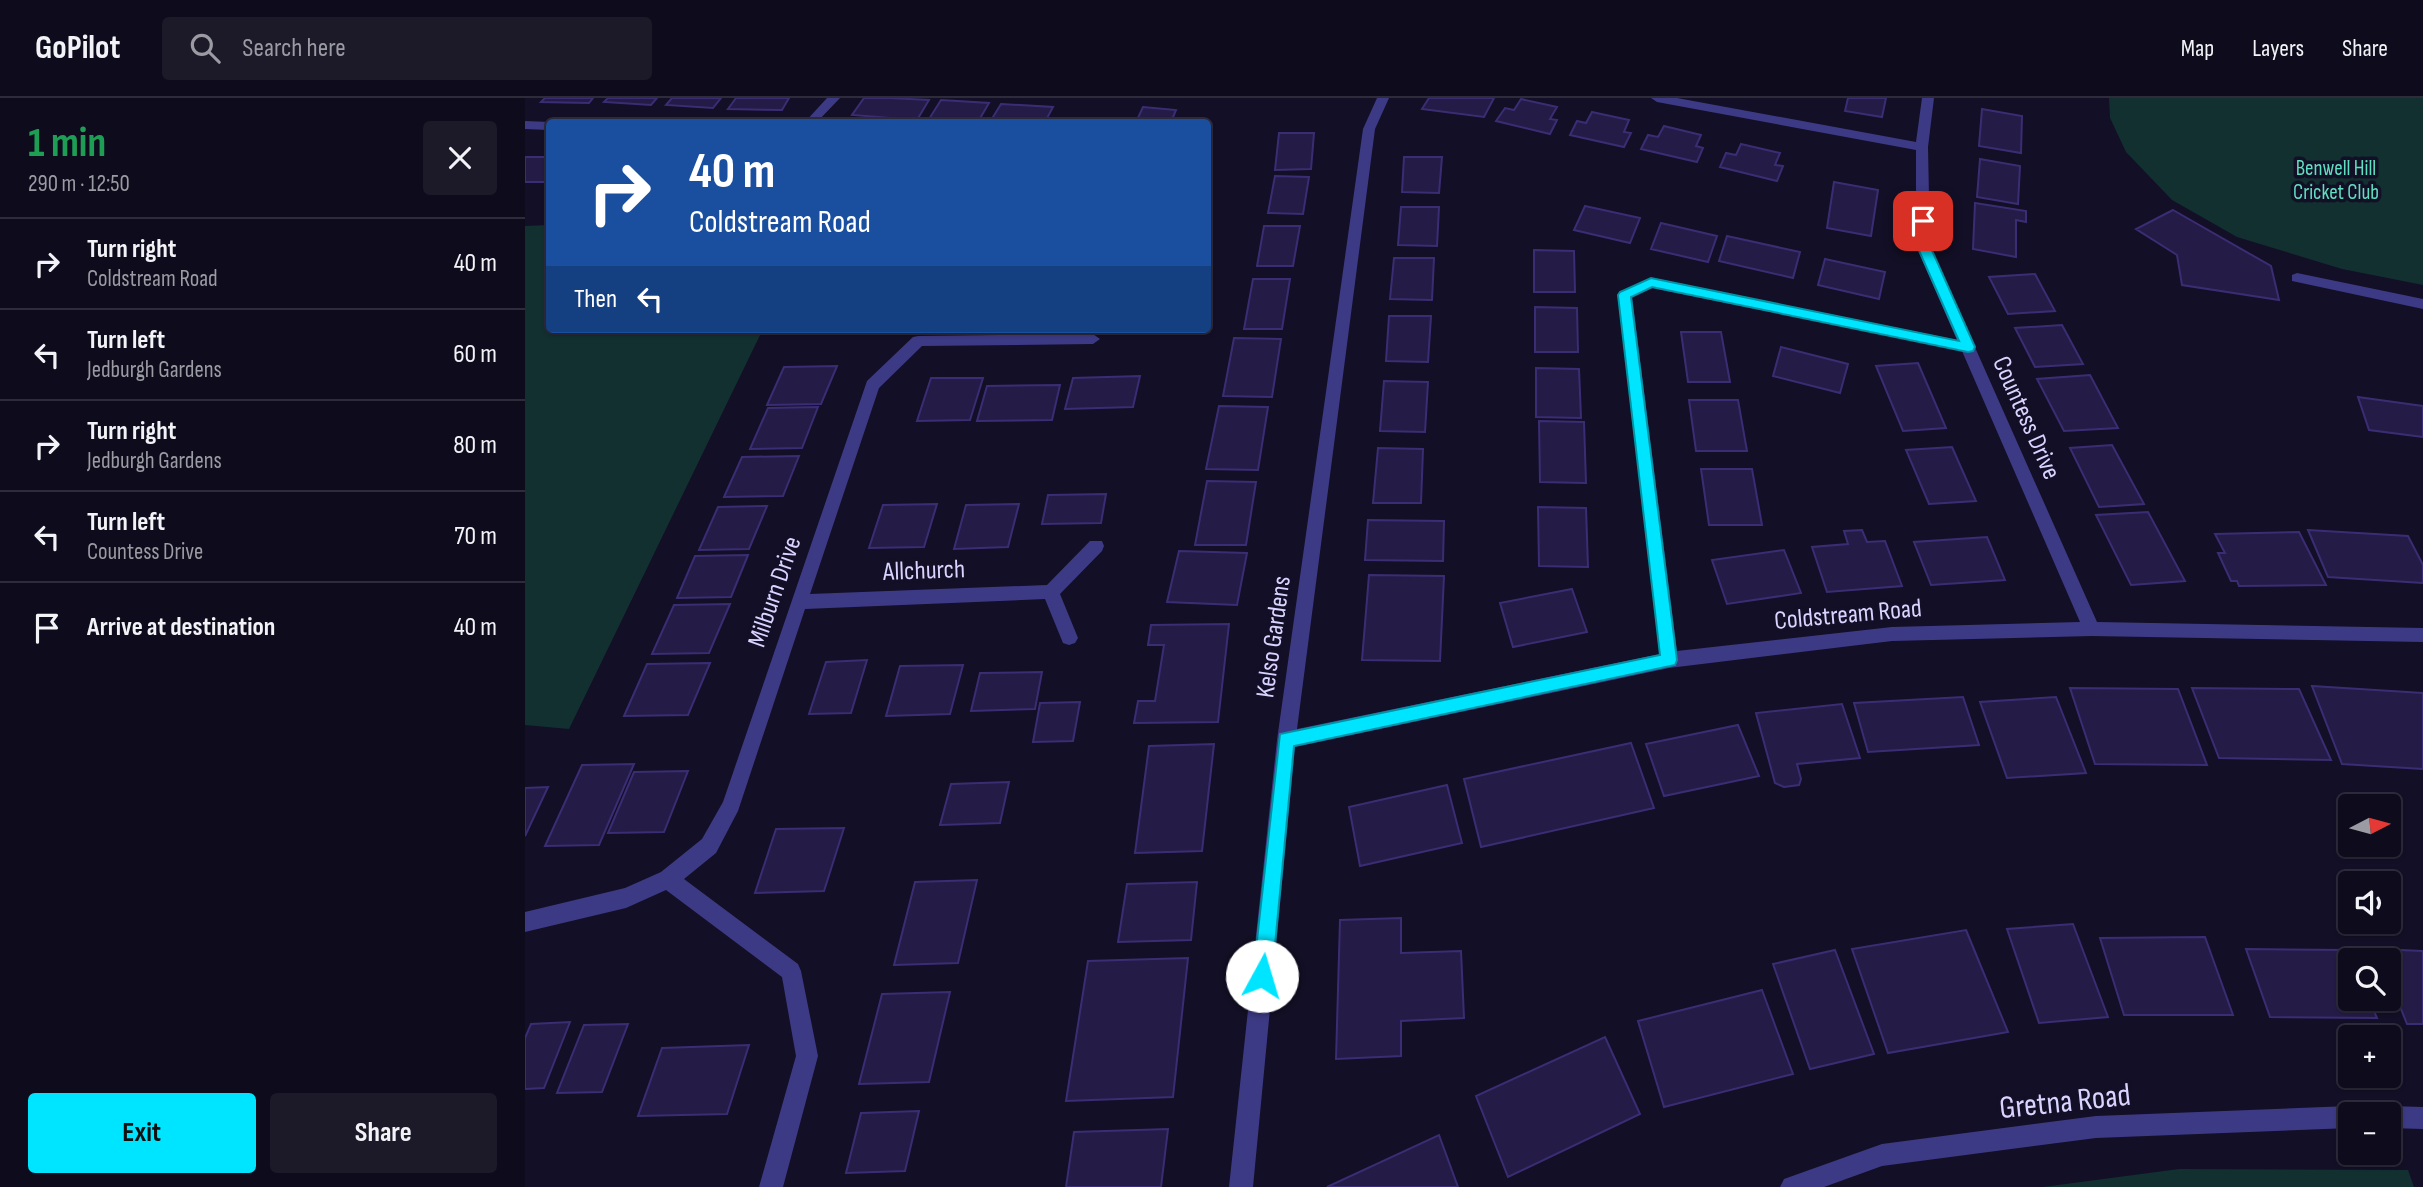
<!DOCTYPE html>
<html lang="en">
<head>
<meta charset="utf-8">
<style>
	:root { --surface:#0e0b1c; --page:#1c1929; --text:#f1f3f6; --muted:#9b9ba3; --line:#2e2b3b; --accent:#00e5ff }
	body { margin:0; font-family:"Sofia Sans Condensed",sans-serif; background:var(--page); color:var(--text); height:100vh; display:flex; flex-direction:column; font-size:26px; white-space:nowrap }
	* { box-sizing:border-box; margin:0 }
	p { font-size:23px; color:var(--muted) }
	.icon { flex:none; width:38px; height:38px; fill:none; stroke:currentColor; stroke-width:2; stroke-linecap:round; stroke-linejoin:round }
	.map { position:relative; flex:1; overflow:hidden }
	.panel { display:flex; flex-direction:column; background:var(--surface); width:525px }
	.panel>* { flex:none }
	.banner { position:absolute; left:21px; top:21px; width:665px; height:214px; border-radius:7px; box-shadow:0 2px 5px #0004,0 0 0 2px var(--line); background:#1a4fa0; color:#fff; overflow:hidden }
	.needle { width:46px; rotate:84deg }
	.tools { position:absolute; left:1813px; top:696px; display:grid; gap:14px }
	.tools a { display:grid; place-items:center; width:63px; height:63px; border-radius:7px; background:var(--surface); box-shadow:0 2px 5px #0004,0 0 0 2px var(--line); font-size:35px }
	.pin { position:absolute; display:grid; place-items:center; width:60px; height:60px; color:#fff; margin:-30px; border-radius:14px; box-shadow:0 4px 10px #0006 }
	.me { position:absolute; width:77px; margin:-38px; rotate:6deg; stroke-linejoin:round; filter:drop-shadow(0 0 5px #0008) }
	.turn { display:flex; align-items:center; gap:24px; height:147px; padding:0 28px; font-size:32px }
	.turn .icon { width:91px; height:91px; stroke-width:2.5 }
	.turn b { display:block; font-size:49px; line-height:60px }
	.then { display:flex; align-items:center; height:66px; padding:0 28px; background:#0003; gap:14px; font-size:26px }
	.round { display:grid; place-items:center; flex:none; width:74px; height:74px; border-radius:7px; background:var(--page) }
	.headline { display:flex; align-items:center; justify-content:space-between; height:119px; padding:0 28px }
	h1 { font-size:42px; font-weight:700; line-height:52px; color:#1e9e55 }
	.button { display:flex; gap:14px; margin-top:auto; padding:14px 28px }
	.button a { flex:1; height:80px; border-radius:7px; background:var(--accent); color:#111; font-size:28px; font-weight:700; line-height:80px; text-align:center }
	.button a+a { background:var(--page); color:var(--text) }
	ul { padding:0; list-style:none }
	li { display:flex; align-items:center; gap:21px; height:91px; padding:0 28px; border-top:2px solid var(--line) }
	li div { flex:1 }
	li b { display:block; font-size:26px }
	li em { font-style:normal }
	header { display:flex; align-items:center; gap:42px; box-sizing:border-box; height:98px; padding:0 35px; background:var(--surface); border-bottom:2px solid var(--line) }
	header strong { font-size:33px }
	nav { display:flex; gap:38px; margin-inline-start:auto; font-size:24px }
	.search { width:490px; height:63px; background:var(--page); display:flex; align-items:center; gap:18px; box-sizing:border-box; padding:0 24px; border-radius:7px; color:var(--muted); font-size:26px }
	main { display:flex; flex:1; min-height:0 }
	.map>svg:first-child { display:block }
</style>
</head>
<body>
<header>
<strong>GoPilot</strong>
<div class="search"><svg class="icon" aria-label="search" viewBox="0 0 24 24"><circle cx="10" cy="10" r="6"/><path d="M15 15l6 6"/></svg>Search here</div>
<nav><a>Map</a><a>Layers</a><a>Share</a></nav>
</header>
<main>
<section class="panel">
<div class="headline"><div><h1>1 min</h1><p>290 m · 12:50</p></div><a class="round"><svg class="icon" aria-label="close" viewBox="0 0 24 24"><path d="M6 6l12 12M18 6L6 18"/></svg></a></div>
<ul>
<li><svg class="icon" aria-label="right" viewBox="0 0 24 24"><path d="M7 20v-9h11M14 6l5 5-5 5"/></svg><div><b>Turn right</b><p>Coldstream Road</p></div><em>40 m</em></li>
<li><svg class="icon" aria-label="left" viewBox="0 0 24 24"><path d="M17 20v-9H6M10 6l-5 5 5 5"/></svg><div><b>Turn left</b><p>Jedburgh Gardens</p></div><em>60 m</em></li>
<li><svg class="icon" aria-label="right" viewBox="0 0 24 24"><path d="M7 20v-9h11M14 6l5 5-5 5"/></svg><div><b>Turn right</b><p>Jedburgh Gardens</p></div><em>80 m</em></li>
<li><svg class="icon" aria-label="left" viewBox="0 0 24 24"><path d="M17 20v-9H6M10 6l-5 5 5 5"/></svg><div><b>Turn left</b><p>Countess Drive</p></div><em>70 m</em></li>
<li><svg class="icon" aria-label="arrive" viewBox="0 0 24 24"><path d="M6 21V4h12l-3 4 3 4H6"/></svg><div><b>Arrive at destination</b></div><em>40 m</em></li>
</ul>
<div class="button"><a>Exit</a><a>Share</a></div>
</section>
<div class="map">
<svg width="1898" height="1089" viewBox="0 0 1898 1089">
	<rect width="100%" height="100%" fill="#130f26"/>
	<path fill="#12302f" d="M1584,0H1898V187L1817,171L1712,139L1647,102L1601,54L1585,20Z
		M24,127V231H238L44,631L0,627V128Z
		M1654,1071L1883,1072L1889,1089H1518Z"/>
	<path fill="#241b47" stroke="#3b2d73" stroke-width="2" d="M20,0H68L64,5L16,4Z
		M83,0H132L126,7L79,4Z
		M147,0H196L188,10L141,7Z
		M211,0H264L257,12L203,11Z
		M339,0H365L404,2L392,22L327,17Z
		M904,0H969L959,19L897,11Z
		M1323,0H1361L1357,19L1320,13Z
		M996,1L1032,9L1025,21L1032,22L1025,36L971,23L980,10L989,12Z
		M416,2L464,5L453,24L404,21Z
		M476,6L528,9L520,24H465Z
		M618,9L651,12L646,24H611Z
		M1457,11L1497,18L1496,55L1454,48Z
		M1067,14L1104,22L1099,34L1106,35L1099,49L1045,37L1052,23L1061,25Z
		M1139,28L1176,37L1171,48L1178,50L1172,64L1116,51L1123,37L1133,39Z
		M754,35H789L786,71L750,72Z
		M1216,46L1255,55L1250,67L1258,68L1252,83L1195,69L1201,55L1211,57Z
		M0,59H24V84H0Z
		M879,59H917L914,95L877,94Z
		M1455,61L1495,68L1493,106L1452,99Z
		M750,78L784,79L778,116L743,115Z
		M1309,84L1353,92L1346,138L1302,130Z
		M1450,105L1501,113V124L1491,122V159L1448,151Z
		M1060,108L1115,120L1105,145L1049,132Z
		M876,109H914L912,148L873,147Z
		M1648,112L1746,168L1754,202L1657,187L1652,157L1611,131Z
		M1136,125L1192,138L1183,164L1126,151Z
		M739,128H775L768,168H732Z
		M1202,138L1275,154L1268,180L1194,163Z
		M1009,152L1049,153L1050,194H1009Z
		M869,160H909L907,202L865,201Z
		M1300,161L1360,174L1354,201L1293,187Z
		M1510,176L1530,213L1483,216L1464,179Z
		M728,181H765L757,231H719Z
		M1010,209L1052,210L1053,254H1010Z
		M864,218H906L903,264L861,263Z
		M1537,227L1558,266L1510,269L1490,230Z
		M1156,234H1196L1205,284H1163Z
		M709,240L756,241L747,299L698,298Z
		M1256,249L1323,266L1315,295L1248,278Z
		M1393,265L1421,330L1378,333L1351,268Z
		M312,268L296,306L242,307L259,269Z
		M1011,270L1054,271L1056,320L1011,319Z
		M1565,277L1593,330L1539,333L1512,281Z
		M615,278L608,309L540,311L548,280Z
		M406,280H458L445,322L392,323Z
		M859,283L903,284L900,334L855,333Z
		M535,287L527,322L452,323L462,288Z
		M1833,299L1898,308V339L1844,332Z
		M1164,302H1213L1222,353H1171Z
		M694,308L743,309L733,372L681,371Z
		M293,309L277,350L225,351L243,310Z
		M1014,323L1059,324L1061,385L1015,384Z
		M1587,347L1619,406L1574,409L1545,350Z
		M1427,349L1451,403L1404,406L1381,352Z
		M853,350L898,351L896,405H848Z
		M274,358L258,398L199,399L217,359Z
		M1176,371H1227L1237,427H1184Z
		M682,383L731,384L721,447H670Z
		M581,396L576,425L517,426L523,397Z
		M412,406L399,449L344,450L358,407Z
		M494,406L483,449L429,451L441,407Z
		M242,408L224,451L174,452L193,409Z
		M1013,409L1061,410L1063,469L1014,468Z
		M1623,414L1660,483L1606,487L1571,417Z
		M843,422L919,423L918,463L840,462Z
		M1337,432L1342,444L1360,443L1377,488L1302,494L1287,449L1323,446L1319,433Z
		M1783,432L1883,438L1898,467V485L1803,479Z
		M1774,434L1801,487L1714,488L1712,483H1706L1693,455H1700L1690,436Z
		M1462,439L1480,482L1406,487L1389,444Z
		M1259,452L1276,495L1202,506L1187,462Z
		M654,453L722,455L712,507L642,504Z
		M223,457L206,499L152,500L170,458Z
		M844,477L919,478L915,563L837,562Z
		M1047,491L1062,534L988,549L975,505Z
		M205,506L184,555L127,556L149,507Z
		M704,526L693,624L609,625L613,603H630L639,547H623L626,527Z
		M342,562L326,615L284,616L301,564Z
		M185,565L163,617L99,618L122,566Z
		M438,567L425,616L361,618L375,568Z
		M517,574L510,611L446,613L455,575Z
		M1787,588L1898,595V671L1817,666Z
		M1545,590L1653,591L1682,667L1570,666Z
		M1667,590L1774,591L1806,662L1694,660Z
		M1438,599L1454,647L1343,654L1329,605Z
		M1531,599L1561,675L1482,680L1455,604Z
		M555,604L548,643L508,644L515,605Z
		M1317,606L1335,660L1272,666L1276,681L1274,687L1259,689L1250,685L1231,615Z
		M1213,627L1234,678L1139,698L1121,646Z
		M1106,645L1129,710L956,749L939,681Z
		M689,646L677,753L610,755L624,648Z
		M109,666L74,747L20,748L57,667Z
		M163,673L139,734L83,735L109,674Z
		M484,684L475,725L415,727L426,686Z
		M922,687L937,745L835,768L824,709Z
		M23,689L0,738V690Z
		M319,730L299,793L230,795L251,731Z
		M452,782L433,865L369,867L390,784Z
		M672,784L666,842L593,844L602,786Z
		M876,820V855L936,853L939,920L876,923V958L811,961L815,822Z
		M1548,826L1583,919L1514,925L1482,831Z
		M1441,832L1483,934L1363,955L1327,851Z
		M1680,839L1708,917H1599L1575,840Z
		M1721,851L1823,852L1828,863H1825V901H1844L1852,920L1745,919Z
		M1852,851L1898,853V926H1882L1864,881V863H1856Z
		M1310,852L1349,956L1285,971L1248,866Z
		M663,860L648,999L541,1003L563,863Z
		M1237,892L1268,976L1139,1009L1113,923Z
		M425,894L404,984L334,986L357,896Z
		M45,924L19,990L0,991V940L6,926Z
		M103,926L77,994L32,995L59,927Z
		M1080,939L1115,1016L983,1079L951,998Z
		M224,947L202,1016L113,1018L137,950Z
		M394,1013L380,1073L321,1075L336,1015Z
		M643,1031L636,1089H541L549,1034Z
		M914,1037L933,1089H802Z"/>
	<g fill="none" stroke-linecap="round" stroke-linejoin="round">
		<path fill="#3d3a85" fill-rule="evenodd" d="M1772,175L1898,201V211L1767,183V177Z"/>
		<path fill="#3d3a85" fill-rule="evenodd" d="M302,0H315L292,24H280Z
			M852,0H864L850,31L772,631L1135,556L1093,197L1095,194L1126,180L1432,242L1391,148V52L1132,4L1126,0H1152L1391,44L1397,0H1409L1403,49L1405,148L1572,524L1898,530V544L1567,538L1367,543L1144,570L770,649L728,1089H704L752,642L838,31ZM1127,190L1437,253L1555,524L1367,529L1152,553L1107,199Z
			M0,23L25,24L24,32L0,31Z
			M568,236L575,241L568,246L397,248L354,290L285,496L522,487L565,443H577L579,448L577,453L535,496L553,540L550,545L544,547L538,545L520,501L280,511L213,713L191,755L159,781L273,866L276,873L293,958L258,1089H234L271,958L257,879L141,792L101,810L0,834V814L100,790L136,774L177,741L198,704L342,283L388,239L393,238Z
			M1825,1008L1833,1011L1835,1017H1825V1030L1571,1040L1357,1068L1299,1089H1255L1259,1081L1357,1046L1571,1018Z
			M1864,1008L1898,1009V1031L1864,1030V1017H1854L1856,1011Z"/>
	</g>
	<path fill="#00e5ff" stroke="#0095a6" stroke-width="2" d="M1398,119L1404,123L1405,148L1450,249L1448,253L1443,254L1127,189L1106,199L1152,562L1150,567L769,648L747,878L744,885L737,888L731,885L728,878L755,636L1135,557L1093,197L1095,194L1126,180L1434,243L1392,148V123Z"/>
	<g text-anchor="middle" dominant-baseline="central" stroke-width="7" stroke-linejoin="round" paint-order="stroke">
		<g font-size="21" fill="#5fe0c0" stroke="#130f26">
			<text x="1811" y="70">Benwell Hill<tspan x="1811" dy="24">Cricket Club</tspan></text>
		</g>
		<g font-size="26" fill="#d9d4ff" stroke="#130f26">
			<text transform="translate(1501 320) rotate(66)">Countess Drive</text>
			<text transform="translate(399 473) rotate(-2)">Allchurch</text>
			<text transform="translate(250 494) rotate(-71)">Milburn Drive</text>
			<text transform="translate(1323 517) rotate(-5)">Coldstream Road</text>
			<text transform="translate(749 539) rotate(-82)">Kelso Gardens</text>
		</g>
		<g font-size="32" fill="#d9d4ff" stroke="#130f26">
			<text transform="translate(1540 1004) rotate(-6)">Gretna Road</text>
		</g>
	</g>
</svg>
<div class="tools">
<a><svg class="needle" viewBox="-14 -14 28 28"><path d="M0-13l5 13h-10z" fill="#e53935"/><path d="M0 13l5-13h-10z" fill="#9b9ba3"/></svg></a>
<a><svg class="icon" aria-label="sound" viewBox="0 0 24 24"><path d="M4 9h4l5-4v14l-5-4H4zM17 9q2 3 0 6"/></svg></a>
<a><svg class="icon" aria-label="search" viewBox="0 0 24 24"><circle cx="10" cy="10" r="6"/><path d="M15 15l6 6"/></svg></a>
<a>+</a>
<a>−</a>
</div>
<div class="pin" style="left:1398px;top:123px;background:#d93025"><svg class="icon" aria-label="arrive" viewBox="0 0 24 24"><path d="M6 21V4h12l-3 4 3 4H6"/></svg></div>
<svg class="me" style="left:737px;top:878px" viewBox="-20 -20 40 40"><circle r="19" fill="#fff"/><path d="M0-13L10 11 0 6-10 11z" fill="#00e5ff"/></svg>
<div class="banner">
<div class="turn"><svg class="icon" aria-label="right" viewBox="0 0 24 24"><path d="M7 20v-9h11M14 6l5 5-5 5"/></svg><div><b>40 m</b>Coldstream Road</div></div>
<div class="then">Then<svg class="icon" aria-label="left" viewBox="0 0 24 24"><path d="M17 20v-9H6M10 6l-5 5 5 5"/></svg></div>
</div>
</div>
</main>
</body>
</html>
